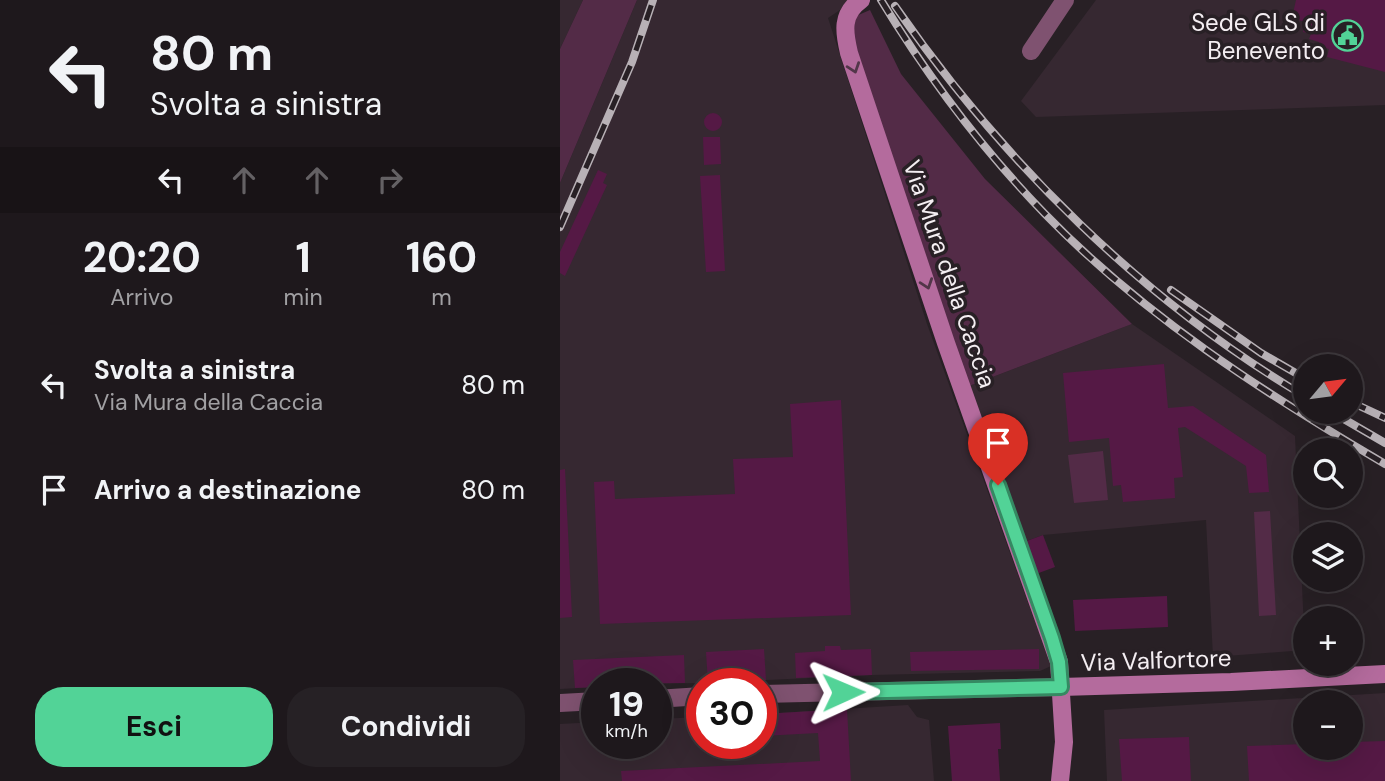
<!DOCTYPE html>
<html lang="it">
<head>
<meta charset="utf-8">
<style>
	:root { --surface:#1e181c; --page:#262125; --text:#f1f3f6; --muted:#a1a0a3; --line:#3c373b; --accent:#52d397 }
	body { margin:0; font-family:"DM Sans",sans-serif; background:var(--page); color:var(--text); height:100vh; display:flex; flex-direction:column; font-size:26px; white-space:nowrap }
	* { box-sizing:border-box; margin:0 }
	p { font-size:23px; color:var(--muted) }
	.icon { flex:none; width:38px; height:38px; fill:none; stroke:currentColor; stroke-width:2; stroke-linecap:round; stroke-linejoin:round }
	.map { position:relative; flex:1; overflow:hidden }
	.sheet { display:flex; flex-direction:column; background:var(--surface); width:560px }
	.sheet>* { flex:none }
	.top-card { background:#1e181c; color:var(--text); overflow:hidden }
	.needle { width:46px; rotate:61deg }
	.tools { position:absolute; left:733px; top:354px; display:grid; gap:14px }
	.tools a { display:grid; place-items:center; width:70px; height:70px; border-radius:50%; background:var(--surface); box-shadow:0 7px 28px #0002,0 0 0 2px var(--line); font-size:35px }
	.speed { position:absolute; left:21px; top:668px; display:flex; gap:14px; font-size:35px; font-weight:700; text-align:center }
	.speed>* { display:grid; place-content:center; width:91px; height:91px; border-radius:50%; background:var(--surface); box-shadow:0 7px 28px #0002,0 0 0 2px var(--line); line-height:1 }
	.speed small { font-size:18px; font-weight:400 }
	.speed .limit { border:10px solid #d22; background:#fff; color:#111 }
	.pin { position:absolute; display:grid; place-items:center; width:60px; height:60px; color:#fff; margin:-72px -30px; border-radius:50% 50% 50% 0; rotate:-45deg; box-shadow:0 0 7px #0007 }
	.pin .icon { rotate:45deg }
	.me { position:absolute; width:77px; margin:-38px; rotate:89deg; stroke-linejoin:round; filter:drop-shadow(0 0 5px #0008) }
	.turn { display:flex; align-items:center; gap:24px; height:147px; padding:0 35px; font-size:32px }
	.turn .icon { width:91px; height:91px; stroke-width:2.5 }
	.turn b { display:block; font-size:49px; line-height:60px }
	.lanes { display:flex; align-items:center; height:66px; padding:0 35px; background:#0003; justify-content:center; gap:35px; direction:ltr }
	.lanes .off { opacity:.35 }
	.eta { display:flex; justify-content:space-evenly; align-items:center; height:119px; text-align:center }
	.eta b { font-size:42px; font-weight:700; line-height:49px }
	.action { display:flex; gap:14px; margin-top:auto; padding:14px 35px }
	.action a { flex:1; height:80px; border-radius:28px; background:var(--accent); color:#111; font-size:28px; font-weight:700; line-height:80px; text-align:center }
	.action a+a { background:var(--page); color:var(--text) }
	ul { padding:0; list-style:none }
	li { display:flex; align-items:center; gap:21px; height:105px; padding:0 35px }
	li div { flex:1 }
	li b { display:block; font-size:26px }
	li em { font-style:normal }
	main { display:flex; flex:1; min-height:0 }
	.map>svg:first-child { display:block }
</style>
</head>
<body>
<main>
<section class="sheet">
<div class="top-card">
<div class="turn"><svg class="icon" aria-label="left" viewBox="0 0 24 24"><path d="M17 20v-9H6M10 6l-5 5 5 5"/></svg><div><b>80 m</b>Svolta a sinistra</div></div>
<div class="lanes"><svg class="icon" aria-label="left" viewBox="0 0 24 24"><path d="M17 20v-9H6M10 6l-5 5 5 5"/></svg><svg class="icon off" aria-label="ahead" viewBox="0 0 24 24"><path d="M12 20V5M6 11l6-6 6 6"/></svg><svg class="icon off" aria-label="ahead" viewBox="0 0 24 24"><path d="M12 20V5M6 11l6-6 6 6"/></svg><svg class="icon off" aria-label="right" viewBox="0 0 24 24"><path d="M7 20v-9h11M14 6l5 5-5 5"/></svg></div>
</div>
<div class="eta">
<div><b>20:20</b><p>Arrivo</p></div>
<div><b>1</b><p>min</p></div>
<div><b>160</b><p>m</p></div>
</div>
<ul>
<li><svg class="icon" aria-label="left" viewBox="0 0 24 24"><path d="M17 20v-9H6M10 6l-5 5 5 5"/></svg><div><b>Svolta a sinistra</b><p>Via Mura della Caccia</p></div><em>80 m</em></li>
<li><svg class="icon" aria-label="arrive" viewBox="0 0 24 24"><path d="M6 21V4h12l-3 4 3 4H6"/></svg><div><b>Arrivo a destinazione</b></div><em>80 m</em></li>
</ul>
<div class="action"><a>Esci</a><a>Condividi</a></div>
</section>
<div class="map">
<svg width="825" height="781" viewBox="0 0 825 781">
	<rect width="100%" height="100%" fill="#282025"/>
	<path fill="#362831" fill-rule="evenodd" d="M0,0H23L0,49Z
		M77,0H295L268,18L367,324L491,666L480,671L312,675L148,683L37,684V687L0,689V183Z
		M536,0H825V105L476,117L461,101Z
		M572,324L735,436L745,650L653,657L646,520L483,535L464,542L409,386Z
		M825,693V781H547L544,710ZM746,702H791V747H746Z
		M348,705L357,717L369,720L374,781H0V724L37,722V744H96V719L142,717V744H201V714Z"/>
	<path fill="#532b47" d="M23,0H77L0,183V49Z
		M310,10L341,74L425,179L572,324L409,386L290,31L296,16Z
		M543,451L548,500L514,503L508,455Z
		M710,511L716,615L699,616L694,512Z"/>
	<path fill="#551945" d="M736,0H825V72L767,57L769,49L758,46L759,42L749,39L751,34L743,32L745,22L732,18Z
		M144 122a9 9 0 1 1 18 0a9 9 0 1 1-18 0Z
		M143,137H160L161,164L144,165Z
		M38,170L47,174L43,183L47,185L5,276L0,273V252Z
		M160,175L165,271L146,272L140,176Z
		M604,364L608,408L633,406L706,455L709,492L689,493L686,466L625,427L618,428L623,477L614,478L615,498L563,502L561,485L553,486L549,438L509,442L503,373Z
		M281,400L291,615L40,624L34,482L54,481L55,499L175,494L173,459L233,457L230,404Z
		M5,469L12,617L0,618V470Z
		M483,535L495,567L476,574L464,542Z
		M607,596L608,627L515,631L513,600Z
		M265,646H280L281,650L311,649L312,675L236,678L235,653L265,651Z
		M204,649L206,680L148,683L146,652Z
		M479,649V669L351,671L350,652Z
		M124,655L125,683L37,684V687L15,688L13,660Z
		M287,709L291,781H62L61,771L260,761L258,733L201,736V714Z
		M440,723L441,749H438L440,781H392L388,726Z
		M629,737L631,781H562L559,739Z
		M825,741V781H689L687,746L746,744V747H791V742Z"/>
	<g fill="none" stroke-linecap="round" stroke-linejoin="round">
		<path stroke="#7f5270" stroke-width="18" d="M201,694L501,687
			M96,699L142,696
			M0,703L37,701"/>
		<path stroke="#7f5270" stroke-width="18" d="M471,51L505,0"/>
		<path stroke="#b46b9d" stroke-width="18" d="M301,0C281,14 284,32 289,53L386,343L499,662L504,742L500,781
			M501,687L671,682L825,674"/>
		<defs>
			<path id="rail" d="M321,0C368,77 422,149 485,214C583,315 704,393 825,464
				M335,6C443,162 582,300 746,397
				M0,227L72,62L93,0
				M611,290L701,353L746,379
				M791,402L825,418
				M770,411L825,443"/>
		</defs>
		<use href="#rail" stroke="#b8b1b6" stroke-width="8"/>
		<use href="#rail" stroke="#282025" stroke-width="5" stroke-dasharray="16" stroke-linecap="butt"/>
	</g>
	<defs><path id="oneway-chevron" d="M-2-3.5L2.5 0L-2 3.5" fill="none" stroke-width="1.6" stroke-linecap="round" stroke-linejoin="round" transform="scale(1.75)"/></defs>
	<g stroke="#523649">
		<use href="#oneway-chevron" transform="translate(294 68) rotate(71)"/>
		<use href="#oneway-chevron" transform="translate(367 284) rotate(71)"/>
	</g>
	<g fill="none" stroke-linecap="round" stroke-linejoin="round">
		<defs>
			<path id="route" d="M283,692L501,687L499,662L492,638L438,485"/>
		</defs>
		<use href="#route" stroke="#358962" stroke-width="18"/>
		<use href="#route" stroke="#52d397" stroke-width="12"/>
	</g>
	<defs>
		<symbol id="civic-ring" viewBox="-11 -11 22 22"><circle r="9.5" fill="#282025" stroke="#52d397" stroke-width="1.5"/><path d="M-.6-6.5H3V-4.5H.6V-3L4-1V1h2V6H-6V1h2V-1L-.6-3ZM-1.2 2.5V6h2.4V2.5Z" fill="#52d397"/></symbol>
	</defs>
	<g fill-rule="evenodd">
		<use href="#civic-ring" x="770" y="18" width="35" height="35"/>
	</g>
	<g text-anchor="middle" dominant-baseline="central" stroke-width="7" stroke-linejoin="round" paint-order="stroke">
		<g font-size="24" fill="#f4eef2" stroke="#282025" text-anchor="end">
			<text x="765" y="22">Sede GLS di<tspan x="765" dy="28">Benevento</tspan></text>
		</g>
		<g font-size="24" fill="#f4eef2" stroke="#282025">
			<text transform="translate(390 274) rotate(71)">Via Mura della Caccia</text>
			<text transform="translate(596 660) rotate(-2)">Via Valfortore</text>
		</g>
	</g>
</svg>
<div class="tools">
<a><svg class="needle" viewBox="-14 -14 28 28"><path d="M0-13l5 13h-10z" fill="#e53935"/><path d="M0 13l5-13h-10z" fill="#a1a0a3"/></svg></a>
<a><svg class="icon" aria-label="search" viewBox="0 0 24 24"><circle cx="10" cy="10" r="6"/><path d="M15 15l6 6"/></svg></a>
<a><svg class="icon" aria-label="layers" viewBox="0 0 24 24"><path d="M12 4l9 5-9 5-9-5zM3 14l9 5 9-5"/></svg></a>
<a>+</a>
<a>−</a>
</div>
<div class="speed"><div>19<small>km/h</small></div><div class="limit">30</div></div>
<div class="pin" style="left:438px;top:485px;background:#d93025"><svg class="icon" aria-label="arrive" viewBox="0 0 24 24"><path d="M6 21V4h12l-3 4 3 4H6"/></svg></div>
<svg class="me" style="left:283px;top:692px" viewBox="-20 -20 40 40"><path d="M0-17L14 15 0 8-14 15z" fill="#52d397" stroke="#fff" stroke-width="4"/></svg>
</div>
</main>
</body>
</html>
